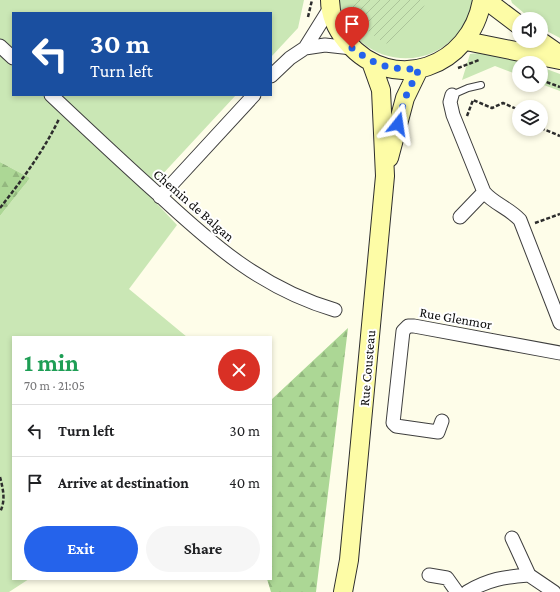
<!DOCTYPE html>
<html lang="en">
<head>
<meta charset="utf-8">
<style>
	:root { --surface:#fff; --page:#f6f6f6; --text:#202124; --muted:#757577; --line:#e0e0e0; --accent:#2563eb }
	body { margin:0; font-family:"Crimson Pro",serif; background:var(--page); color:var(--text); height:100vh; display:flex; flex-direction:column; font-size:15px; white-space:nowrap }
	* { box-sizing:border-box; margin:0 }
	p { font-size:13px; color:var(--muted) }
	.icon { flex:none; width:22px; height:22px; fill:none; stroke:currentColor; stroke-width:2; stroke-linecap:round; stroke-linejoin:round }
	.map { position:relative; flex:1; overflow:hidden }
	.side { position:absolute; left:12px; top:336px; width:260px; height:244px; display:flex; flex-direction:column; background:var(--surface); border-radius:0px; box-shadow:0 2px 6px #0003 }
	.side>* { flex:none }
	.hud { position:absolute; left:12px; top:12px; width:260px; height:84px; border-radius:0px; box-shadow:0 2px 6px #0003; background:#1a4fa0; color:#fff; overflow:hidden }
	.tools { position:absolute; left:512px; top:12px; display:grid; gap:8px }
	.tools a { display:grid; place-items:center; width:36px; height:36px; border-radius:50%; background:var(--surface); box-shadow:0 2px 6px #0003; font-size:20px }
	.pin { position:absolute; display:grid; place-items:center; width:34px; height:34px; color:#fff; margin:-41px -17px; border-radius:50% 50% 50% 0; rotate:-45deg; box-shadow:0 0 4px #0007 }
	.pin .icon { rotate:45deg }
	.me { position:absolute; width:44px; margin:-22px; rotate:15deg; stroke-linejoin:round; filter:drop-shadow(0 0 3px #0008) }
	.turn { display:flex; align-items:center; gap:14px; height:84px; padding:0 12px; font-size:18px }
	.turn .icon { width:52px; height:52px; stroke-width:2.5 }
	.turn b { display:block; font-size:28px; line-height:34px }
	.round { display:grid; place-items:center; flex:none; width:42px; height:42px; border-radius:21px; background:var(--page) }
	.overview { display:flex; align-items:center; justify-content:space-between; height:68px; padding:0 12px }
	h1 { font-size:24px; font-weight:700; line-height:30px; color:#1e9e55 }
	.primary-button { display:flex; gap:8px; margin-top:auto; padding:8px 12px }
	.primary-button a { flex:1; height:46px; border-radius:24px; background:var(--accent); color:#fff; font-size:16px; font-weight:700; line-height:46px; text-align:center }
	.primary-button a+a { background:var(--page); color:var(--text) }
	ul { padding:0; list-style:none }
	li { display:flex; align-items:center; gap:12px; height:52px; padding:0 12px; border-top:1px solid var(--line) }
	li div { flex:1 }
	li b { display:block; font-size:15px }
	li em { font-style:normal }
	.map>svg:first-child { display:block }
</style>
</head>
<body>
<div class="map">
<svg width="560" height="592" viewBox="0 0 560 592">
	<defs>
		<pattern id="forest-firs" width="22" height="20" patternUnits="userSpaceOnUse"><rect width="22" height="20" fill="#acd795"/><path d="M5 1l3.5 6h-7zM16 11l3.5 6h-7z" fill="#93b77f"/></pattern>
		<pattern id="garden-furrows" width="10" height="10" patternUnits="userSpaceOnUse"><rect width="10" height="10" fill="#cae7b5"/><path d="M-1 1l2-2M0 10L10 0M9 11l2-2" fill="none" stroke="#acc59a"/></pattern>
	</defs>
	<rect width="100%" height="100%" fill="#fefde9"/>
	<path fill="#cae7b5" d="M0,0H304L298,28L271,57V13H13V95H236L146,192L177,225L129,289L187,337H13V579H29L9,592H0V216L30,178L0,162Z
		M339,0H473C472,12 466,24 458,33C421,79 347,59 339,0Z
		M511,0H560V38L541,28V19H531L512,3Z
		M488,52L532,63H519V75L495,66L462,80L470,54Z
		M541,67L560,74V91L541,84Z"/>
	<path fill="url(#forest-firs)" d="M0,162L30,178L0,216Z
		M348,328L316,592H271L267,579H271V400Z"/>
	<path fill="url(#garden-furrows)" d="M350,0H427C416,22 409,36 385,44L359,24Z"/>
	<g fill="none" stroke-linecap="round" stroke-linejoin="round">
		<defs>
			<path id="service" d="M452,95L468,88L481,85"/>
			<path id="minor" d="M0,46L13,58
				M305,48L325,45L352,48
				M271,76L290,58L305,48L330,8
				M51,95C87,129 123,163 160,196C214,246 263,289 335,310
				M452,95L450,102L453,115L484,192C494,204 509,208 520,220L560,323
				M160,197L254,95
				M460,217L484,192
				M442,421L438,432L396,426L393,423L403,331L408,326H414L560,353
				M512,538L529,575L554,592
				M429,575L447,578L457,592
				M467,592C489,579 504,577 529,575"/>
			<path id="secondary" d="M330,0C330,15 337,30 347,42C393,96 471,67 482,0
				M486,0L519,25
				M466,41L560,60
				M540,41L560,55
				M389,158L405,98L419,69
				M343,592L349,560L385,176L381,90L371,62"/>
		</defs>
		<use href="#service" stroke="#3e3e3e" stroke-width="8"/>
		<use href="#minor" stroke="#3e3e3e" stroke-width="15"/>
		<use href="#secondary" stroke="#2d2d2d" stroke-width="20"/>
		<path stroke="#2d2d2d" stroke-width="2.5" stroke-dasharray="4 2" stroke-linecap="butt" d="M308,17L312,0
			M458,68L479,60
			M541,80L560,87
			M467,116L473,100L492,108L503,103L519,110
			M541,128L560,136
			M0,208C22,180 43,152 59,119
			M535,223L560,214
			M0,477C3,489 6,500 0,512"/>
		<use href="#service" stroke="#fff" stroke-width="6"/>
		<use href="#minor" stroke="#fff" stroke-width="13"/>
		<use href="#secondary" stroke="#fdfca6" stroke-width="18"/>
	</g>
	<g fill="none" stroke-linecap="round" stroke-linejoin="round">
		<path stroke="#2563eb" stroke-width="7" stroke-dasharray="0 12.6" d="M352,48C374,65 390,70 419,69L405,98L398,124"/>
	</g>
	<g text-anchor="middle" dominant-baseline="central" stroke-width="4" stroke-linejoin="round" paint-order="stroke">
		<g font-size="14" fill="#0b0b0b" stroke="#fff">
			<text transform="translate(194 205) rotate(41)">Chemin de Balgan</text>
			<text transform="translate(456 318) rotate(10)">Rue Glenmor</text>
			<text transform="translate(367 368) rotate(-85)">Rue Cousteau</text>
		</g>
	</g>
</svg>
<div class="tools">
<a><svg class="icon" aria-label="sound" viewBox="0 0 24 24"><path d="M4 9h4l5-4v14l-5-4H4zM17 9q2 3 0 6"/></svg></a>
<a><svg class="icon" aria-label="search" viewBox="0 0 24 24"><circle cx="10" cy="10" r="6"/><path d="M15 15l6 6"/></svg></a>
<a><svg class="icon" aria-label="layers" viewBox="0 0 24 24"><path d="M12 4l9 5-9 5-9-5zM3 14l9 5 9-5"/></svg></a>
</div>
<div class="pin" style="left:352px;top:48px;background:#d93025"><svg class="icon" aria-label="arrive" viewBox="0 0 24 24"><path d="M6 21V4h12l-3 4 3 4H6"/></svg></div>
<svg class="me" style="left:398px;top:124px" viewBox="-20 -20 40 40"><path d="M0-17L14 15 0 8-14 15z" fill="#2563eb" stroke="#fff" stroke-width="4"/></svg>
<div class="hud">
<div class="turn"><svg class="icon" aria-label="left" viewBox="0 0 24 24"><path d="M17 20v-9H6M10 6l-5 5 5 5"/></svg><div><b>30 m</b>Turn left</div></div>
</div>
<section class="side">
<div class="overview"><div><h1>1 min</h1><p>70 m · 21:05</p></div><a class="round" style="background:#d93025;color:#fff"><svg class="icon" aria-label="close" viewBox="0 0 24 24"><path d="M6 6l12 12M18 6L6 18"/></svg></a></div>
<ul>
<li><svg class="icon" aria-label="left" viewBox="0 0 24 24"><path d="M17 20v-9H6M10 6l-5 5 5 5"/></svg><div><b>Turn left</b></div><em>30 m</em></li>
<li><svg class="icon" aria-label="arrive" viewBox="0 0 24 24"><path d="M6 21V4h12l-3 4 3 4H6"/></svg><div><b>Arrive at destination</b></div><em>40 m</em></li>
</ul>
<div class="primary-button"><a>Exit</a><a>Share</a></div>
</section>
</div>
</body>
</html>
